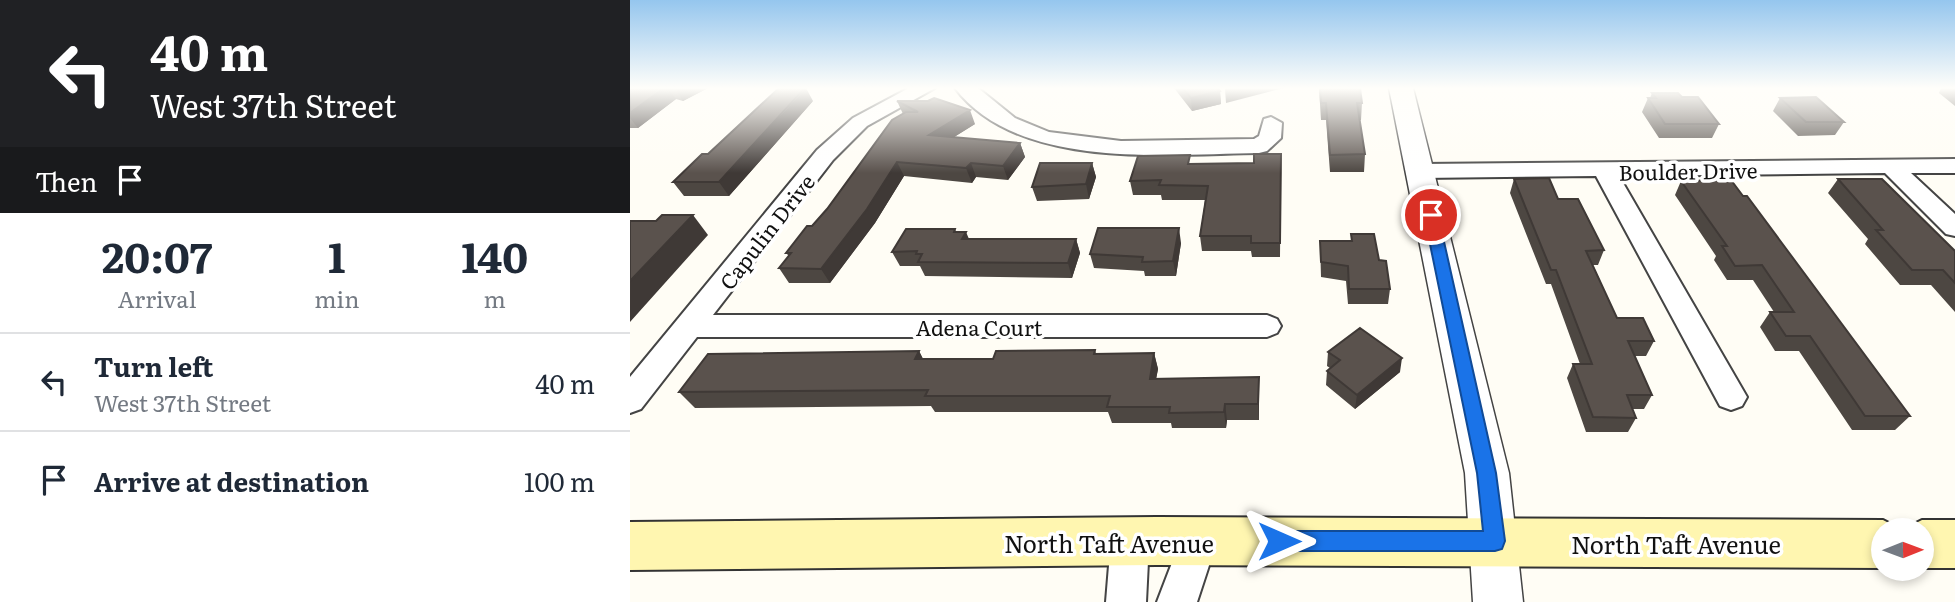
<!DOCTYPE html>
<html lang="en">
<head>
<meta charset="utf-8">
<style>
	:root { --surface:#fff; --page:#f2f2f3; --text:#1f2937; --muted:#747a83; --line:#e0e1e3 }
	body { margin:0; font-family:Literata,serif; background:var(--page); color:var(--text); height:100vh; display:flex; flex-direction:column; font-size:26px; white-space:nowrap }
	* { box-sizing:border-box; margin:0 }
	p { font-size:23px; color:var(--muted) }
	.icon { flex:none; width:38px; height:38px; fill:none; stroke:currentColor; stroke-width:2; stroke-linecap:round; stroke-linejoin:round }
	.map { position:relative; flex:1; overflow:hidden }
	.panel { display:flex; flex-direction:column; background:var(--surface); width:630px }
	.panel>* { flex:none }
	.hud { background:#202124; color:#fff; overflow:hidden }
	.needle { width:46px; rotate:89deg }
	.fabs { position:absolute; left:1241px; top:518px; display:grid; gap:14px }
	.fabs a { display:grid; place-items:center; width:63px; height:63px; border-radius:50%; background:var(--surface); box-shadow:0 4px 10px #0003; font-size:35px }
	.pin { position:absolute; display:grid; place-items:center; width:60px; height:60px; color:#fff; margin:-30px; border:4px solid #fff; border-radius:50%; box-shadow:0 2px 7px #0007 }
	.me { position:absolute; width:77px; margin:-38px; rotate:90deg; stroke-linejoin:round; filter:drop-shadow(0 0 5px #0008) }
	.turn { display:flex; align-items:center; gap:24px; height:147px; padding:0 35px; font-size:32px }
	.turn .icon { width:91px; height:91px; stroke-width:2.5 }
	.turn b { display:block; font-size:49px; line-height:60px }
	.then { display:flex; align-items:center; height:66px; padding:0 35px; background:#0003; gap:14px; font-size:26px }
	.eta { display:flex; justify-content:space-evenly; align-items:center; height:119px; text-align:center }
	.eta b { font-size:42px; font-weight:700; line-height:49px }
	ul { padding:0; list-style:none }
	li { display:flex; align-items:center; gap:21px; height:98px; padding:0 35px; border-top:2px solid var(--line) }
	li div { flex:1 }
	li b { display:block; font-size:26px }
	li em { font-style:normal }
	main { display:flex; flex:1; min-height:0 }
	.map>svg:first-child { display:block }
</style>
</head>
<body>
<main>
<section class="panel">
<div class="hud">
<div class="turn"><svg class="icon" aria-label="left" viewBox="0 0 24 24"><path d="M17 20v-9H6M10 6l-5 5 5 5"/></svg><div><b>40 m</b>West 37th Street</div></div>
<div class="then">Then<svg class="icon" aria-label="arrive" viewBox="0 0 24 24"><path d="M6 21V4h12l-3 4 3 4H6"/></svg></div>
</div>
<div class="eta">
<div><b>20:07</b><p>Arrival</p></div>
<div><b>1</b><p>min</p></div>
<div><b>140</b><p>m</p></div>
</div>
<ul>
<li><svg class="icon" aria-label="left" viewBox="0 0 24 24"><path d="M17 20v-9H6M10 6l-5 5 5 5"/></svg><div><b>Turn left</b><p>West 37th Street</p></div><em>40 m</em></li>
<li><svg class="icon" aria-label="arrive" viewBox="0 0 24 24"><path d="M6 21V4h12l-3 4 3 4H6"/></svg><div><b>Arrive at destination</b></div><em>100 m</em></li>
</ul>
</section>
<div class="map">
<svg width="1325" height="602" viewBox="0 0 1325 602">
	<rect width="100%" height="100%" fill="#fffdf5"/>
	<g fill="none" stroke-linecap="round" stroke-linejoin="round">
		<defs>
			<path id="minor" d="M279,88H305L237,126L203,160L83,315H637L647,319L651,326L647,333L637,337H67L11,409L0,413V377L187,150L223,118Z
				M325,88H348L385,118L419,132L491,141L624,139L629,136L634,119L641,117L652,123L651,138L637,151L629,153C537,154 388,171 325,88Z
				M1325,159V173H1281L1325,214V236L1316,234L1255,173L989,176L1117,397L1112,406L1101,410L1090,406L966,176L791,178L780,171L791,164Z
				M500,523L513,529L519,541L516,602H476L481,541L487,529Z
				M568,523L581,529L587,541L567,602H527L555,529Z"/>
			<path id="tertiary" d="M759,88H783L879,473L893,602H843L835,473Z"/>
			<path id="secondary" d="M527,517L1253,520L1272,530L1292,520H1325V568H1292V530H1253V568L527,565L0,570V522Z"/>
		</defs>
		<use href="#minor" stroke="#444" stroke-width="4"/>
		<use href="#tertiary" stroke="#444" stroke-width="3"/>
		<use href="#secondary" stroke="#333" stroke-width="4"/>
		<use href="#minor" fill="#fff" fill-rule="evenodd"/>
		<use href="#tertiary" fill="#fff" fill-rule="evenodd"/>
		<use href="#secondary" fill="#fff6b0" fill-rule="evenodd"/>
	</g>
	<path fill="#4d4742" d="M0,88H78L53,101L46,99L8,128H0Z
		M544,88H588L590,91L591,104L562,111Z
		M689,88H730L732,103L731,120H730L735,154L734,172H700L696,120H691Z
		M1311,88H1325V106L1309,93Z
		M1022,93L1052,97L1089,124L1082,138H1029L1012,112L1018,98H1020Z
		M1150,98L1214,122L1205,135L1168,136L1143,111Z
		M183,101L99,196H54L43,182L78,154Z
		M267,101L345,124L324,137L390,143L395,157L378,180L346,177L342,183L274,176L245,223L200,283H159L149,268L159,256L156,253L197,209L273,114Z
		M651,154L650,257H622L621,251H572L570,236L575,200H532L531,195H503L500,181L561,164L624,163Z
		M462,163L466,177L459,199L407,201L402,187Z
		M884,179L928,199L974,250L968,265H963L987,318L1024,341L1016,356H1004L1022,395L1014,409H1002L1006,418L998,432H956L937,378L943,364H950L921,284H916L880,193Z
		M1208,179L1325,251V312L1301,285H1270L1235,244L1238,239L1198,193Z
		M1051,181L1280,416L1265,430H1222L1169,351H1145L1130,327L1140,312H1144L1123,280H1097L1084,260L1086,256L1045,195Z
		M325,229L326,232L339,239H446L450,253L442,278L295,276L290,266H270L262,252Z
		M721,234L749,260L760,289L758,304H718L716,281L691,277L690,241H721Z
		M551,243L546,276H515L514,271L464,268L460,254Z
		M465,350L466,354L524,353L528,369L526,379L629,377V420H597L596,428H542L541,423H482L478,412H305L301,406L65,408L49,392L289,351L293,359H363Z
		M698,352L770,372L725,409L696,385L697,371L700,368L697,366Z"/>
	<path fill="#3f3936" d="M34,88H38L46,99L8,128L0,118V113Z
		M45,88H78L53,101Z
		M176,88L183,101L99,196L89,182Z
		M599,88H654L596,103L595,89Z
		M590,91L591,104L562,111L561,98Z
		M340,110L345,124L305,149L299,135Z
		M390,143L395,157L378,180L373,166Z
		M267,162L274,176L245,223L200,283L191,269Z
		M341,163L346,177L342,183L336,168Z
		M462,163L466,177L459,199L456,184Z
		M63,215L78,235L0,322V281Z
		M549,228L551,243L546,276L543,261Z
		M336,232L342,246L332,239Z
		M446,239L450,253L442,278L438,263Z
		M289,351L297,367L285,359Z
		M524,353L528,369L523,395L520,379Z
		M772,358L770,372L725,409L727,395Z
		M629,377V420L628,404Z
		M595,404L597,420L596,428L594,412Z"/>
	<path fill="#5a524d" stroke="#3f3936" stroke-width="2" d="M0,88H34L0,113Z
		M149,88H175L89,182H43L72,154H78Z
		M553,88H588L590,91L561,98Z
		M690,88H730L732,103H727L735,154L700,155L696,103H691Z
		M1022,93H1048L1052,97H1068L1089,124H1035L1018,98H1026Z
		M1186,97L1214,122H1176L1150,98Z
		M304,98L340,110L299,135L390,143L373,166L341,163L336,168L267,162L237,209L191,269L149,268L161,253H156L177,226H182L197,209L262,120L276,112H288L267,101H298Z
		M624,154H651L650,243H621V236H570L578,186L529,185L531,180L500,181L508,156L560,155L558,164L624,163Z
		M410,163H462L456,184L402,187Z
		M919,178L928,199H948L974,250L956,251L987,318H1013L1024,341H998L1022,395H997L1006,418L963,417L943,364H962L926,270H921L884,179Z
		M1208,179H1252L1325,251V283L1313,270H1282L1246,230H1253Z
		M1101,180L1113,196H1117L1280,416H1235L1180,336H1156L1140,312H1164L1132,265L1105,266L1092,246H1097L1051,181Z
		M32,215H63L0,281V221H26Z
		M468,228H549L543,261L512,262L513,257L460,254Z
		M276,229H325L324,232H336L332,239H446L438,263L288,262L292,254H286L287,251L262,252Z
		M721,234H744L749,260L756,261L760,289H719L718,266L691,262L690,241H722Z
		M730,328L772,358L727,395L697,371L710,360L698,352Z
		M465,350L464,354L524,353L520,379L629,377L628,404H595L594,412L539,413L540,407H477L480,396H295L298,390L49,392L78,354L289,351L285,359H363L366,351Z"/>
	<linearGradient id="sky" x2="0" y2="1"><stop stop-color="#95c6ee"/><stop offset="0.51" stop-color="#fffefa"/><stop offset="1" stop-color="#fffefa" stop-opacity="0"/></linearGradient>
	<rect width="1325" height="173" fill="url(#sky)"/>
	<path fill="#1a73e8" stroke="#114b97" stroke-width="2" d="M801,210L808,215L866,473L875,541L872,549L865,551H649L642,548L639,541L642,534L649,531H853L847,473L794,215Z"/>
	<g text-anchor="middle" dominant-baseline="central" stroke-width="7" stroke-linejoin="round" paint-order="stroke">
		<g font-size="21" fill="#111" stroke="#fff">
			<text transform="translate(1058 170) rotate(-1)">Boulder Drive</text>
			<text transform="translate(136 231) rotate(-52)">Capulin Drive</text>
			<text x="349" y="326">Adena Court</text>
		</g>
		<g font-size="24" fill="#111" stroke="#fff">
			<text x="479" y="542">North Taft Avenue</text>
			<text x="1046" y="543">North Taft Avenue</text>
		</g>
	</g>
</svg>
<div class="fabs">
<a><svg class="needle" viewBox="-14 -14 28 28"><path d="M0-13l5 13h-10z" fill="#e53935"/><path d="M0 13l5-13h-10z" fill="#747a83"/></svg></a>
</div>
<div class="pin" style="left:801px;top:215px;background:#d93025"><svg class="icon" aria-label="arrive" viewBox="0 0 24 24"><path d="M6 21V4h12l-3 4 3 4H6"/></svg></div>
<svg class="me" style="left:649px;top:541px" viewBox="-20 -20 40 40"><path d="M0-17L14 15 0 8-14 15z" fill="#1a73e8" stroke="#fff" stroke-width="4"/></svg>
</div>
</main>
</body>
</html>
